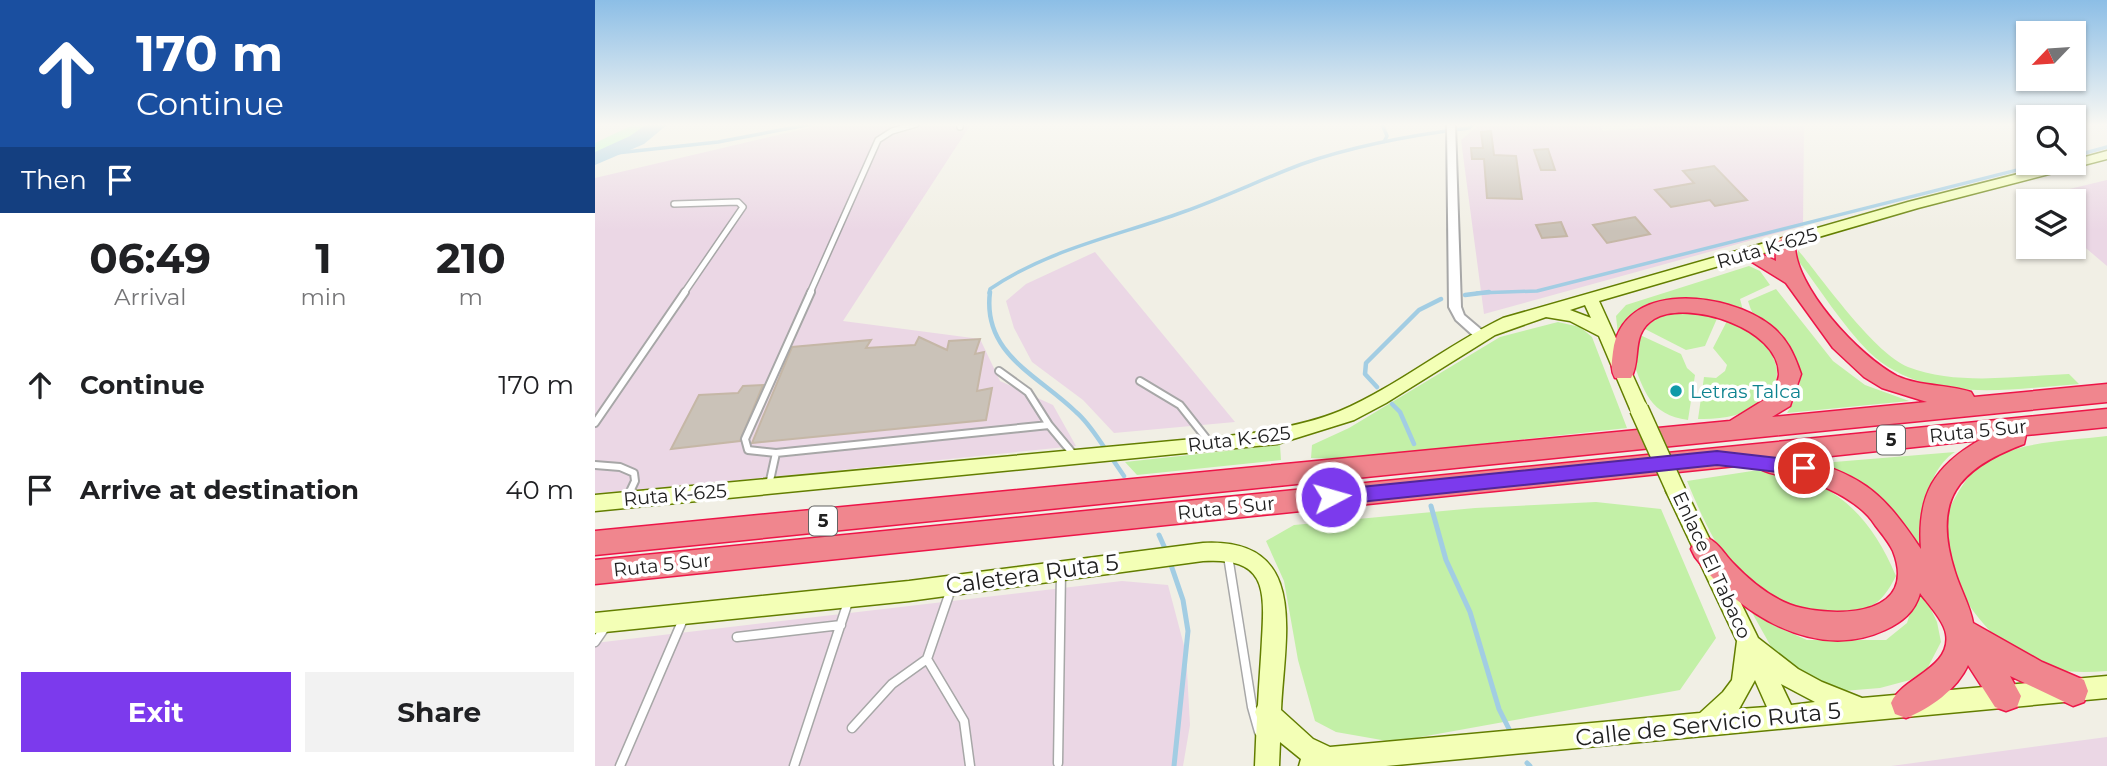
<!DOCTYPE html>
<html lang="en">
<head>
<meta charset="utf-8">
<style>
	:root { --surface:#fff; --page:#f2f2f2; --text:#202124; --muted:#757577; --accent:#7c3aed }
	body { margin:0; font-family:Montserrat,sans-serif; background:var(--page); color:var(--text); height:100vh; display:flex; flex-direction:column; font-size:26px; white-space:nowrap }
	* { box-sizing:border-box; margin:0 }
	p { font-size:23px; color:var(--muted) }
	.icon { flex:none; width:38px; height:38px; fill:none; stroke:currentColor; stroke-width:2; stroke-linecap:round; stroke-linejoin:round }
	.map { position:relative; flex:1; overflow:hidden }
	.sheet { display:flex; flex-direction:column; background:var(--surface); width:595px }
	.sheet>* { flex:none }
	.guide { background:#1a4fa0; color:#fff; overflow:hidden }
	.needle { width:46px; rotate:245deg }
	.buttons { position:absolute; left:1421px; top:21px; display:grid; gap:14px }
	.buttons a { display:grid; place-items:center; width:70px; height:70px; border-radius:0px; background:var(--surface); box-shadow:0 2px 5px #0004; font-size:35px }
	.pin { position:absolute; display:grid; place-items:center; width:60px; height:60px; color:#fff; margin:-30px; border:4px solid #fff; border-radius:50%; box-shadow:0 2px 7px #0007 }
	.me { position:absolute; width:77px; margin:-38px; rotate:84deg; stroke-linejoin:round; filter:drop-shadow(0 0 5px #0008) }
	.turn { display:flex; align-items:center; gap:24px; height:147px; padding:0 21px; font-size:32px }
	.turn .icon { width:91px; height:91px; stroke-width:2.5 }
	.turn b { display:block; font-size:49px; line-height:60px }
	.then { display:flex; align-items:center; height:66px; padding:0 21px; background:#0003; gap:14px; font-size:26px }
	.eta { display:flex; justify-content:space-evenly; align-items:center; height:119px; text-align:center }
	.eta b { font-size:42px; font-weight:700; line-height:49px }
	.primary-button { display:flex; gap:14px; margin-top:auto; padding:14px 21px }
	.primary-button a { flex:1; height:80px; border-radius:0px; background:var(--accent); color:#fff; font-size:28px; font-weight:700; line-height:80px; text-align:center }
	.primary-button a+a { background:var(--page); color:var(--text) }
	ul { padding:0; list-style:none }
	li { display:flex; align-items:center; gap:21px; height:105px; padding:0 21px }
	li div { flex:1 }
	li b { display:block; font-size:26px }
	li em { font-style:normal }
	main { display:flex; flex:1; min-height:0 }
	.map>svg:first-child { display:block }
</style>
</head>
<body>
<main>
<section class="sheet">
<div class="guide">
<div class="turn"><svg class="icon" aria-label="ahead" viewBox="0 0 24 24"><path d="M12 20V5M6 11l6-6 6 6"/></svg><div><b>170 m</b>Continue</div></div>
<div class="then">Then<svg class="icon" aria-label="arrive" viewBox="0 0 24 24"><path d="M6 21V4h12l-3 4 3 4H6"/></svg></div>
</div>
<div class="eta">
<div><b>06:49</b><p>Arrival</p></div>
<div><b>1</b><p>min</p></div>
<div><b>210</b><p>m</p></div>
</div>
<ul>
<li><svg class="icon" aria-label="ahead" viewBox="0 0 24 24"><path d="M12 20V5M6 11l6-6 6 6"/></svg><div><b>Continue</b></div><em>170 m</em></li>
<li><svg class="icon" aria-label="arrive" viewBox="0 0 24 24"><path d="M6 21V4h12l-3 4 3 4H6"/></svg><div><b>Arrive at destination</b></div><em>40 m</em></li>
</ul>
<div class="primary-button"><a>Exit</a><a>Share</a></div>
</section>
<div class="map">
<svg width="1512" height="766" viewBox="0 0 1512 766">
	<rect width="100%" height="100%" fill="#f1efe5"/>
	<path fill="#ebd7e5" d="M230,124H376L248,321L385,339L405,381L458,405L481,446L0,495V178Z
		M885,124H1004L1008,131L1096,124H1209L1208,226L889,314L866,140Z
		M1512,180V266L1479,238V201L1433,199Z
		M500,252L640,422L519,433L488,400L437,362L419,328L411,301L431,284Z
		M527,581L573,585L591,653L595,725L588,766H0V643Z
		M1512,737V766H1296Z"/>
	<path fill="#c3f0a7" d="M1203,250C1228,280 1279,353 1313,367C1362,386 1423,376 1474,374L1484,384C1415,389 1330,405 1274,352C1247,325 1225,289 1202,259Z
		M1154,266L1165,271L1175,285L1145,299L1149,314C1092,299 1066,285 1023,335L1021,316L1031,305Z
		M1181,289L1238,361L1270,385L1314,401L1192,413C1233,349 1166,351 1153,301Z
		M1082,310L1124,314L1110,346L1091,350L1050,329L1064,315Z
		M1133,319C1216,358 1185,422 1103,419L1109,377L1121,378L1130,371L1132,365L1118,348Z
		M963,322L985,327L997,337L1032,428L749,459L716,458L717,445L754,428L905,337Z
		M1045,335L1086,354L1092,368L1100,375L1093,420C1055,415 1049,391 1037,359Z
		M1512,436V671C1482,673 1450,673 1424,656C1389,633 1350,580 1346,537C1345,521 1369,478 1383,467C1417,441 1471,441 1512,436Z
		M685,445L686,460L542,475L530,462Z
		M1360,452C1331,470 1328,516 1324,547L1268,485L1227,463Z
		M1170,469C1238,479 1275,514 1301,576C1286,606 1272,613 1239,613C1151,613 1122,553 1092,481Z
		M1001,502L1066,509L1121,638L1085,690L798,742L741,732L720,721L703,660L689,581L671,541L699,525L880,508Z
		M1324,584L1342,622L1346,642L1332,669L1315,680L1285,688L1248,691L1204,670L1179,652L1155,609L1180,626L1212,640H1291L1312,623Z"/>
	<path fill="#bfffcb" d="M40,124H66L0,157V143Z"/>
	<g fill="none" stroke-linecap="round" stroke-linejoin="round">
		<path stroke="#a2cde3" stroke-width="3.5" d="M787,124L792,136L789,142
			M12,154L123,142L217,124
			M1479,156L1512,147
			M394,293L395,289C454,249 522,236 588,212C628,198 667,179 707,164C761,145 817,135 874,128L879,124
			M882,293L942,291L1450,163"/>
		<path stroke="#a2cde3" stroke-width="4.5" d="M395,292C387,354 443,375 481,412C493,422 502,437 511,450
			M870,295L894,292
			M782,387L770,374L771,363L824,310L846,299
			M797,404L805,412L819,444
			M516,457L529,476"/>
		<path stroke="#a2cde3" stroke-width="5" d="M836,506L851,560L875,612L904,709L916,733
			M564,535L572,553
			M575,562L588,600L593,631L579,766
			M932,763L935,766"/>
		<path fill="#a2cde3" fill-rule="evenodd" d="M52,124H73L49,144L0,165V152L35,136Z"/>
	</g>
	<path fill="#cac2b8" stroke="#c5b7a6" stroke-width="2" d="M896,131L899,155L921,156L927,199L892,198L889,159H877L876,148H888L886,132Z
		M953,149L960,170H946L939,150Z
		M1119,166L1152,200L1120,206L1115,200L1076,207L1060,190L1099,183L1088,171Z
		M1040,217L1055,234L1012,243L998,225Z
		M966,222L972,236L947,238L941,225Z
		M324,337L352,350L354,341L385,339L380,354L389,352L382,391L397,388L391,420L157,443L197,347L276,340L271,348L320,345Z
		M168,385L145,441L76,449L104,395L143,393L148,386Z"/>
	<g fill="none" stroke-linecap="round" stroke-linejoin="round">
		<defs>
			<path id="lane-far2" d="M365,124V127
				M79,204L143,202L148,207L89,293
				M215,293L283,140L297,131L321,124"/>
			<path id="lane-far1" d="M404,371L433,392L454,425
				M545,381L585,405L615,443
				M0,423L90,292
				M181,453L153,450L150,439L216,292
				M0,465L25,467L39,473L40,481L32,498
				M174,485L181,453L454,425L479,455"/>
			<path id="lane" d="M633,556L657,707L664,732
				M142,637L246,625
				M0,642L11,626
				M332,659L369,721L375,766
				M257,728L297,684L332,659L356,589
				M463,763L466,572
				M25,766L89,617
				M199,766L253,602"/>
			<path id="street" d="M852,124H860L866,307L869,315L889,332L891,335L889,338H881L861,320L854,307Z"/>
			<path id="secondary" d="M1512,151V159L1323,208L1004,301L1053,409L1050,414H1038L1035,409L1004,336L975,321L951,317L900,335L791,403L759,420L682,444L0,511V495L652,434C684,429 716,423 745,411C803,386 852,345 908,318L1313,202L1466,163H1479V160ZM990,305L996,318L975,310Z
				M1081,483L1088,485L1163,638L1203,669L1227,682L1267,698L1512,676V698L791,766H704L706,759L685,742L684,766H660L662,717L660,712L663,705C664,683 666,661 667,639C670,588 671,557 608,561L314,601L0,633V613L314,581L608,543C716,537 689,638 686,710L718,739L735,747L1105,713L1128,692L1137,680L1142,641L1071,491L1074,485ZM1160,680L1172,707L1144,709ZM1186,684L1220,702L1196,705Z"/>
			<path id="highway" d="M1190,237L1200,243C1198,286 1265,357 1302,376C1326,387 1352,384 1376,392L1379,397L1512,384V402L0,555V531L1135,421L1177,395C1179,389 1184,380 1184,374C1184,328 1093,299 1059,319C1035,334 1047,359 1036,378H1020C1015,370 1017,361 1018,352C1027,279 1132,292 1175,325C1192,338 1199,354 1206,374L1195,406L1177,417L1332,402L1287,388L1269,377L1238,348L1191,283L1144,254L1154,248L1181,261L1180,243Z
				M1512,409V427L1431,435L1429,444C1362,469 1337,500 1360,572C1365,589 1375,605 1378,623L1447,662L1489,680L1493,691L1489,702L1478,706L1415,676L1426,696L1422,707L1411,711L1400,707L1373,665C1362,689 1335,709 1311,718L1300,714L1296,703C1306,678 1357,668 1351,634C1349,621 1333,604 1325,593C1320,612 1307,622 1290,630C1219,663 1142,612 1100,557L1096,549L1100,541C1107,538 1112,536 1119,542C1126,547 1131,556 1137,562C1156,582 1180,602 1207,608C1247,617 1323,615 1298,551C1294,542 1286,533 1280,525C1267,504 1237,489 1214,481C1201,476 1167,476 1160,464L0,584V560ZM1385,440C1339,466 1322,495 1326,549C1290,496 1272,477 1208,459Z"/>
		</defs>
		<use href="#lane-far2" stroke="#a7a7a7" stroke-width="8"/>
		<use href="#lane-far1" stroke="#a7a7a7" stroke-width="10"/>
		<use href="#lane" stroke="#a7a7a7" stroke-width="11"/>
		<use href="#street" stroke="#a7a7a7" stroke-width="4"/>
		<use href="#secondary" stroke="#637e00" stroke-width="3"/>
		<use href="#highway" stroke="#ed1548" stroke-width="3"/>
		<use href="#lane-far2" stroke="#fff" stroke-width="5"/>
		<use href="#lane-far1" stroke="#fff" stroke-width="6"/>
		<use href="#lane" stroke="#fff" stroke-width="8"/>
		<use href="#street" fill="#fff" fill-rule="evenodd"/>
		<use href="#secondary" fill="#f3ffb6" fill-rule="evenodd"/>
		<use href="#highway" fill="#f0868e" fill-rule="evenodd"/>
		<defs>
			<path id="secondary-bridge" d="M1044,409L1081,491"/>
		</defs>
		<use href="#secondary-bridge" stroke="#637e00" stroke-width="21" stroke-linecap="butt"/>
		<use href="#secondary-bridge" stroke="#f3ffb6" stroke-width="18"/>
	</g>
	<linearGradient id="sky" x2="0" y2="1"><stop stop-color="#8cbee6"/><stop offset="0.54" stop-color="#f9f8f3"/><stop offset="1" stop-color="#f9f8f3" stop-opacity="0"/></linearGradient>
	<rect width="1512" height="231" fill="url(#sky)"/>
	<path fill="#7c3aed" stroke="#51269a" stroke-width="2" d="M1122,451L1209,461L1218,468L1209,475L1122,465L736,505L727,497L736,490Z"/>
	<circle fill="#0f9aa8" stroke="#fff" stroke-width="2.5" cx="1081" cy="391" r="7"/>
	<g text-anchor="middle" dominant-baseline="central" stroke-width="7" stroke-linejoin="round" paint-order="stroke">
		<g fill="#fff" stroke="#636363" stroke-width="2">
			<rect x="1282" y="425.5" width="28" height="29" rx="5"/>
			<rect x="214" y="506.5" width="28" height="29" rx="5"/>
		</g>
		<g font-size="18" font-weight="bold" fill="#202020">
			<text x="1296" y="440">5</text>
			<text x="228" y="521">5</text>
		</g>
		<g font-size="19" fill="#202020" stroke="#fff">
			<text transform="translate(1172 248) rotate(-16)">Ruta K-625</text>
			<text transform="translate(1383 431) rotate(-6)">Ruta 5 Sur</text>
			<text transform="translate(644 439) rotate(-7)">Ruta K-625</text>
			<text transform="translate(80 495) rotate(-5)">Ruta K-625</text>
			<text transform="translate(631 508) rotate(-6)">Ruta 5 Sur</text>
			<text transform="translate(67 565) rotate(-6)">Ruta 5 Sur</text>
			<text transform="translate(1117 565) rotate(65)">Enlace El Tabaco</text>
		</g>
		<g font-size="19" fill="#0d838f" stroke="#fff" text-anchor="start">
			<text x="1095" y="391">Letras Talca</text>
		</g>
		<g font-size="23" fill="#202020" stroke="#fff">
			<text transform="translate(437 574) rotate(-8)">Caletera Ruta 5</text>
			<text transform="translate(1113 724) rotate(-6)">Calle de Servicio Ruta 5</text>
		</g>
	</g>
</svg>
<div class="buttons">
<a><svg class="needle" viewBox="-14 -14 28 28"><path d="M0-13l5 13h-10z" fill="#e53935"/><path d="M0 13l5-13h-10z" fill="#757577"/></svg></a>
<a><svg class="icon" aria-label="search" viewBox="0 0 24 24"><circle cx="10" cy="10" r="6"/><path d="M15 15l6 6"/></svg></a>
<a><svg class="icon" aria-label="layers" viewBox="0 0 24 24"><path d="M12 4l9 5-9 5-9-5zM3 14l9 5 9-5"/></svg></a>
</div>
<div class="pin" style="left:1209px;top:468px;background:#d93025"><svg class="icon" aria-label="arrive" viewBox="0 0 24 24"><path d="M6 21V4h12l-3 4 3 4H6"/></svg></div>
<svg class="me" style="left:736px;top:497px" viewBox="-20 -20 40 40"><circle r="17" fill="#7c3aed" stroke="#fff" stroke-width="3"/><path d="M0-11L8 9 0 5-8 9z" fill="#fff"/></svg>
</div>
</main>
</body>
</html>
